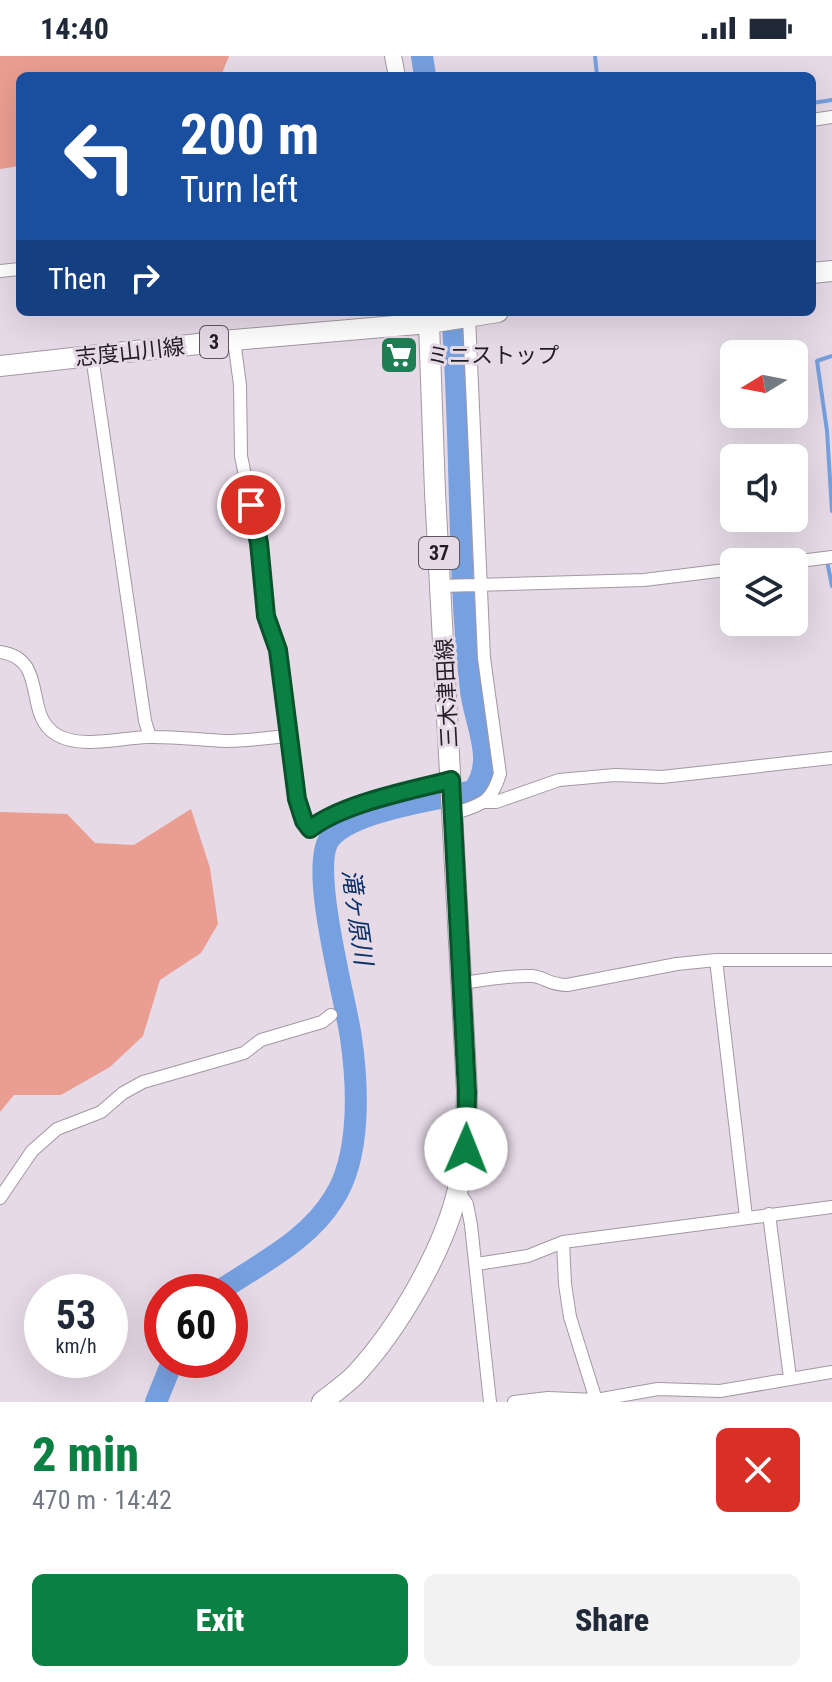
<!DOCTYPE html>
<html lang="en">
<head>
<meta charset="utf-8">
<style>
	:root { --surface:#fff; --page:#f2f2f3; --text:#1f2937; --muted:#747a83; --accent:#0b8043 }
	body { margin:0; font-family:"Roboto Condensed","Noto Sans JP",sans-serif; background:var(--page); color:var(--text); height:100vh; display:flex; flex-direction:column; font-size:30px; white-space:nowrap }
	* { box-sizing:border-box; margin:0 }
	p { font-size:26px; color:var(--muted) }
	.icon { flex:none; width:44px; height:44px; fill:none; stroke:currentColor; stroke-width:2; stroke-linecap:round; stroke-linejoin:round }
	.map { position:relative; height:1346px; overflow:hidden }
	.drawer { display:flex; flex-direction:column; background:var(--surface); flex:1 }
	.drawer>* { flex:none }
	.top-card { position:absolute; left:16px; top:16px; width:800px; height:244px; border-radius:12px; box-shadow:0 8px 32px #0002; background:#1a4fa0; color:#fff; overflow:hidden }
	.needle { width:52px; rotate:260deg }
	.tools { position:absolute; left:720px; top:284px; display:grid; gap:16px }
	.tools a { display:grid; place-items:center; width:88px; height:88px; border-radius:12px; background:var(--surface); box-shadow:0 8px 32px #0002; font-size:40px }
	.speed { position:absolute; left:24px; top:1218px; display:flex; gap:16px; font-size:40px; font-weight:700; text-align:center }
	.speed>* { display:grid; place-content:center; width:104px; height:104px; border-radius:50%; background:var(--surface); box-shadow:0 8px 32px #0002; line-height:1 }
	.speed small { font-size:20px; font-weight:400 }
	.speed .limit { border:12px solid #d22; background:#fff; color:#111 }
	.pin { position:absolute; display:grid; place-items:center; width:68px; height:68px; color:#fff; margin:-34px; border:4px solid #fff; border-radius:50%; box-shadow:0 2px 8px #0007 }
	.me { position:absolute; width:88px; margin:-44px; rotate:1deg; stroke-linejoin:round; filter:drop-shadow(0 0 6px #0008) }
	.turn { display:flex; align-items:center; gap:28px; height:168px; padding:0 32px; font-size:36px }
	.turn .icon { width:104px; height:104px; stroke-width:2.5 }
	.turn b { display:block; font-size:56px; line-height:68px }
	.then { display:flex; align-items:center; height:76px; padding:0 32px; background:#0003; gap:16px; font-size:30px }
	.round { display:grid; place-items:center; flex:none; width:84px; height:84px; border-radius:12px; background:var(--page) }
	.head { display:flex; align-items:center; justify-content:space-between; height:136px; padding:0 32px }
	h1 { font-size:48px; font-weight:800; line-height:60px; color:var(--accent) }
	.action { display:flex; gap:16px; margin-top:auto; padding:16px 32px }
	.action a { flex:1; height:92px; border-radius:12px; background:var(--accent); color:#fff; font-size:32px; font-weight:800; line-height:92px; text-align:center }
	.action a+a { background:var(--page); color:var(--text) }
	.status { display:flex; justify-content:space-between; align-items:center; height:56px; padding:0 40px; background:var(--surface); direction:ltr }
	.status svg { height:22px; fill:currentColor }
	.map>svg:first-child { display:block }
</style>
</head>
<body>
<div class="status"><b>14:40</b><svg viewBox="0 0 49 12"><path d="M0 12V9h3v3zM5 12V6h3v6zM10 12V3h3v9zM15 12V0h3v12zM26 1h20v11H26zM47 4h2v5h-2z"/></svg></div>
<div class="map">
<svg width="832" height="1346" viewBox="0 0 832 1346">
	<rect width="100%" height="100%" fill="#e6dae7"/>
	<path fill="#ea9e91" d="M0,0H229L221,20H20V110L0,113Z
		M191,753L210,812L218,868L201,897L160,924L143,980L110,1011L61,1039H14L0,1056V756L67,758L95,787L134,789Z"/>
	<g fill="none" stroke-linecap="round" stroke-linejoin="round">
		<path stroke="#76a0df" stroke-width="4" d="M595,0L597,20
			M812,47L832,44
			M832,300L817,305L827,375L832,455
			M827,505L832,530"/>
		<path stroke="#76a0df" stroke-width="22" d="M422,0L425,20
			M218,1236C259,1208 308,1185 334,1142C361,1100 358,1030 351,982C346,944 307,807 331,781C355,754 435,744 473,735C497,706 475,668 471,635C457,509 462,382 452,256
			M156,1346L173,1304"/>
		<defs>
			<path id="minor" d="M812,64L832,61
				M0,215L20,213
				M234,284L240,329L241,400L259,487L266,560L278,594L297,743L304,765L310,773L340,756L451,724
				M92,300L145,665L150,681
				M792,506L832,501
				M441,530L644,524L734,513
				M0,596C50,603 22,659 57,679C82,693 120,682 147,681C173,680 200,684 226,685C247,685 267,682 287,680
				M486,746H496L559,724L615,719L662,721L832,702
				M453,758C481,748 491,748 500,718L484,602L469,261
				M716,904L746,1161
				M462,927C485,924 509,919 532,920C545,921 549,929 567,929L677,908L716,904H832
				M458,1135L467,1148L471,1169L490,1346
				M0,1142L32,1095L57,1073L101,1056L123,1037L143,1026L244,997L261,984L322,966L331,959
				M769,1158L790,1322
				M477,1208L528,1200L563,1186L832,1151
				M596,1344L658,1333L720,1335L832,1316
				M514,1346L548,1342L596,1344L570,1261L565,1228L563,1186"/>
			<path id="tertiary" d="M393,0L397,20"/>
			<path id="primary" d="M812,217L832,215
				M0,310L234,284L429,267L498,256
				M322,1346C333,1337 345,1329 355,1319C398,1273 444,1194 458,1133C466,1101 466,1069 467,1036L435,436L429,267"/>
		</defs>
		<use href="#minor" stroke="#a397a3" stroke-width="14"/>
		<use href="#tertiary" stroke="#a397a3" stroke-width="18"/>
		<use href="#primary" stroke="#a397a3" stroke-width="22"/>
		<use href="#minor" stroke="#fff" stroke-width="12"/>
		<use href="#tertiary" stroke="#fff" stroke-width="16"/>
		<use href="#primary" stroke="#fff" stroke-width="20"/>
	</g>
	<g fill="none" stroke-linecap="round" stroke-linejoin="round">
		<defs>
			<path id="route" d="M251,449L259,487L266,560L278,594L297,743L304,765L310,773C343,747 410,735 451,724L467,1036L466,1093"/>
		</defs>
		<use href="#route" stroke="#07532c" stroke-width="20"/>
		<use href="#route" stroke="#0b8043" stroke-width="14"/>
	</g>
	<defs>
		<symbol id="supermarket-square" viewBox="-11 -11 22 22"><rect x="-9" y="-9" width="18" height="18" rx="4" fill="#1f7e54" stroke="#e6dae7"/><path d="M-6-5.5h2.5l.6 2H6L4.5 2H-2.5L-4.4-4H-6ZM-1.5 3.2a1.3 1.3 0 1 0 .1 0ZM3 3.2a1.3 1.3 0 1 0 .1 0Z" fill="#fff"/></symbol>
	</defs>
	<g fill-rule="evenodd">
		<use href="#supermarket-square" x="377" y="277" width="44" height="44"/>
	</g>
	<g text-anchor="middle" dominant-baseline="central" stroke-width="6" stroke-linejoin="round" paint-order="stroke">
		<g fill="#e6dae7" stroke="#5d565d" stroke-width="2">
			<rect x="200" y="270" width="28" height="32" rx="6"/>
			<rect x="419" y="481" width="40" height="32" rx="6"/>
		</g>
		<g font-size="20" font-weight="bold" fill="#221d22">
			<text x="214" y="286">3</text>
			<text x="439" y="497">37</text>
		</g>
		<g font-size="22" fill="#221d22" stroke="#e6dae7">
			<text transform="translate(130 296) rotate(-6)">志度山川線</text>
			<text transform="translate(447 637) rotate(-93)">三木津田線</text>
		</g>
		<g font-size="22" fill="#221d22" stroke="#e6dae7" text-anchor="start">
			<text x="427" y="299">ミニストップ</text>
		</g>
		<g font-size="24" font-style="italic" fill="#093068" stroke="#e6dae7">
			<text transform="translate(357 861) rotate(82)">滝ヶ原川</text>
		</g>
	</g>
</svg>
<div class="tools">
<a><svg class="needle" viewBox="-14 -14 28 28"><path d="M0-13l5 13h-10z" fill="#e53935"/><path d="M0 13l5-13h-10z" fill="#747a83"/></svg></a>
<a><svg class="icon" aria-label="sound" viewBox="0 0 24 24"><path d="M4 9h4l5-4v14l-5-4H4zM17 9q2 3 0 6"/></svg></a>
<a><svg class="icon" aria-label="layers" viewBox="0 0 24 24"><path d="M12 4l9 5-9 5-9-5zM3 14l9 5 9-5"/></svg></a>
</div>
<div class="speed"><div>53<small>km/h</small></div><div class="limit">60</div></div>
<div class="pin" style="left:251px;top:449px;background:#d93025"><svg class="icon" aria-label="arrive" viewBox="0 0 24 24"><path d="M6 21V4h12l-3 4 3 4H6"/></svg></div>
<svg class="me" style="left:466px;top:1093px" viewBox="-20 -20 40 40"><circle r="19" fill="#fff"/><path d="M0-13L10 11 0 6-10 11z" fill="#0b8043"/></svg>
<div class="top-card">
<div class="turn"><svg class="icon" aria-label="left" viewBox="0 0 24 24"><path d="M17 20v-9H6M10 6l-5 5 5 5"/></svg><div><b>200 m</b>Turn left</div></div>
<div class="then">Then<svg class="icon" aria-label="right" viewBox="0 0 24 24"><path d="M7 20v-9h11M14 6l5 5-5 5"/></svg></div>
</div>
</div>
<section class="drawer">
<div class="head"><div><h1>2 min</h1><p>470 m · 14:42</p></div><a class="round" style="background:#d93025;color:#fff"><svg class="icon" aria-label="close" viewBox="0 0 24 24"><path d="M6 6l12 12M18 6L6 18"/></svg></a></div>
<div class="action"><a>Exit</a><a>Share</a></div>
</section>
</body>
</html>
